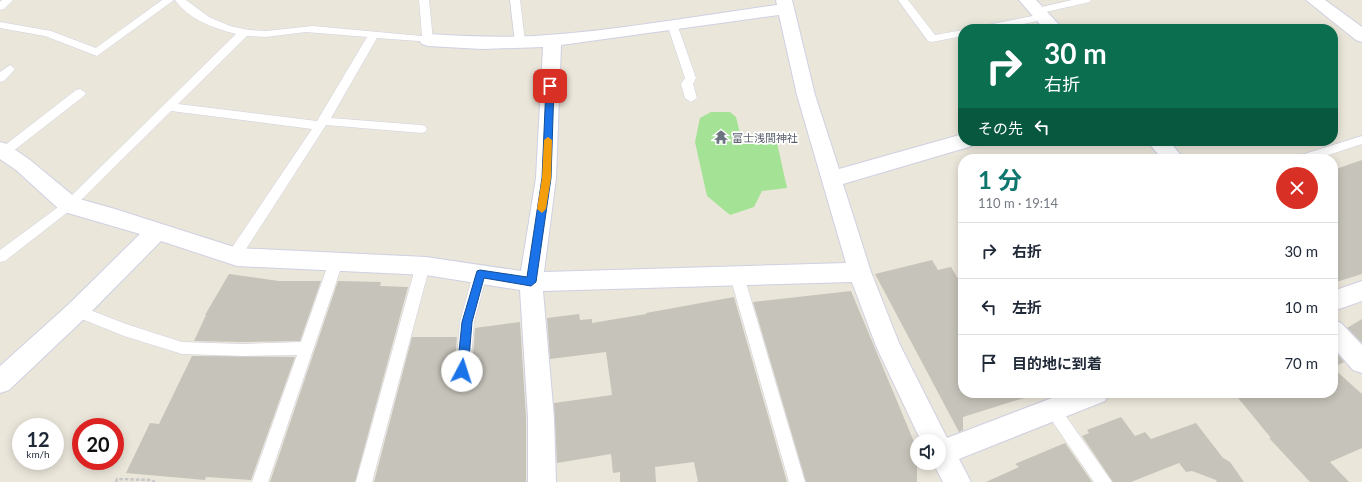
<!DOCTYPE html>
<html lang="ja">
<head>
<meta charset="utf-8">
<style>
	:root { --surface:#fff; --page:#f2f2f3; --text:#1f2937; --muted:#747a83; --line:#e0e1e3; --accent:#0f766e }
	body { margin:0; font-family:Lato,"Noto Sans JP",sans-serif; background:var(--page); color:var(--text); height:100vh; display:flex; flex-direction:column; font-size:15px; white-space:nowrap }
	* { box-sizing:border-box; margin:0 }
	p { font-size:13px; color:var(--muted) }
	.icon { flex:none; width:22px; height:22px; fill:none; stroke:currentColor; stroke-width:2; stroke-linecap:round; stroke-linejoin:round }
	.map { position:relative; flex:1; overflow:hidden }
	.details { position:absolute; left:958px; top:154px; width:380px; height:244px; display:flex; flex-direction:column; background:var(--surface); border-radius:16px; box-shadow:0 2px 10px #0003 }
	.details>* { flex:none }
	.guide { position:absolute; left:958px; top:24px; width:380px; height:122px; border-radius:16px; box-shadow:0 2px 10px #0003; background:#0b6e4f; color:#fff; overflow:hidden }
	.fabs { position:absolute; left:910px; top:434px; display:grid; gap:8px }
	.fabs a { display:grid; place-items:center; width:36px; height:36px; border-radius:50%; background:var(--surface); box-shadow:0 2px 10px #0003; font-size:20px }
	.speed { position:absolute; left:12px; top:418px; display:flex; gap:8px; font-size:20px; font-weight:700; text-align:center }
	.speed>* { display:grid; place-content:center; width:52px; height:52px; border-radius:50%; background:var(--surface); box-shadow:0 2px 10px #0003; line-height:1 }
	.speed small { font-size:10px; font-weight:400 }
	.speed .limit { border:6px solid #d22; background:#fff; color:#111 }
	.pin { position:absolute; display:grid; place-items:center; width:34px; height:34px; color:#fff; margin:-17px; border-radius:8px; box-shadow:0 2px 6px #0006 }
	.me { position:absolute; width:44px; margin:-22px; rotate:5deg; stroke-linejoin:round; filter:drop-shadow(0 0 3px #0008) }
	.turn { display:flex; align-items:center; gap:14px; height:84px; padding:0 20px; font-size:18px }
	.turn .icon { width:52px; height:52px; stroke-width:2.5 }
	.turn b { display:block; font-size:28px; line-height:34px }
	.then { display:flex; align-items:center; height:38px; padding:0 20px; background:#0003; gap:8px; font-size:15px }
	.round { display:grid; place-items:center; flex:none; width:42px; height:42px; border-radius:21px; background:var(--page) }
	.overview { display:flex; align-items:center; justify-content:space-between; height:68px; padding:0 20px }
	h1 { font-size:24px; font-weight:700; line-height:30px; color:var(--accent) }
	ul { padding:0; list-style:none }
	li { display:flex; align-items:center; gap:12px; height:56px; padding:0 20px; border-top:1px solid var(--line) }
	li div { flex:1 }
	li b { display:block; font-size:15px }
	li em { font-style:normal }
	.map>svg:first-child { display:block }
</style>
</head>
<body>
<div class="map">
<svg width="1362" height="482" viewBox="0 0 1362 482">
	<rect width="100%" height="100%" fill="#ebe6da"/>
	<path fill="#a4e296" d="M711,112H730L736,117L742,141L776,138L787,188L762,191L754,207L730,215L707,196L695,142L700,118Z"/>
	<path fill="#c6c3ba" d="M1362,160V274L1333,283V170Z
		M932,260L938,270L951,267L963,287V393H1023L1024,398L963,417V430L959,432L875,274Z
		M229,274L279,281H321L300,341L243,342L194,341L206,315H205Z
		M338,281L381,282L380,286L408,287L355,482H270Z
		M851,291L917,449V482H806L753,302Z
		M734,297L787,482H698L694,462L655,467L656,482H620V472L613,473L611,454L557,463L554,403L612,395L606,352L550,359L547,318L579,314L580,320L592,319V323L646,314V313Z
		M1362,319V343L1347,328Z
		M520,322L526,418V482H374L412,337H457L454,371L457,377L464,379L469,377L472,371L475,328Z
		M1333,349L1344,362L1333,368L1362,394V448L1330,462L1349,482H1310L1269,438H1271L1234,393H1333Z
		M192,356L295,357L251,480L206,477L205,480L126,473L150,423L159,424Z
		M1121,417L1135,436L1145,432L1151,439L1196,423L1223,458L1230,462L1244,482H1217L1216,480L1192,471L1186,472L1179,463L1131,482H1113L1082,436L1089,433L1087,430Z
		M1065,443L1092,482H986L1019,467L1015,464Z"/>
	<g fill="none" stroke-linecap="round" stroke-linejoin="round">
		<defs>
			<path id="lane" d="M2,0H13L4,9L0,10V2Z
				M162,0H174L97,56L45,36L0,28V22L51,31L96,48Z
				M175,0H186L209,17L230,26L249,30L266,31L313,26L422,36L419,0H429L433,40L432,42L377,38L331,118L421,125L425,126L427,129L425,132L421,133L326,125L239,260L234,261L229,260L227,256L229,252L312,129L171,111L73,208L5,261L0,262V250L65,202L236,34C214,28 189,20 175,0ZM306,32L367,37L317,121L178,104L247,36L266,37Z
				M510,0H520L525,42L520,45L515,42Z
				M898,0H908L935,35L963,30V36L932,42L928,41Z
				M1072,0H1091L1090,2L1037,14L1032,11L1033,9Z
				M1043,14L1047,15L1048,17L1047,19L999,29H977L982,26Z
				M672,21L677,24L696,78L693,84L697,98L691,102L685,98L681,84L685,78L667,24Z
				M10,65L15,69L4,81L0,82V72Z
				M80,89L86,93L84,96L8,155H0V149L76,90Z
				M1362,136V144L1316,159H1296L1298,156Z
				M336,257L341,258L343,262L268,482H252L297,355L243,356L182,354L124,336L72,315L70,311L72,307L77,305L126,324L182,342L243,344L301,342L329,262L331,258Z
				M423,259L428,261L430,265L372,482H356L416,265L418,261Z
				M480,268L485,270L487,274L474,322L470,371L468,376L463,378L458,376L456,371L460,322L473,274L475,270Z
				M737,270L742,272L744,276L805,482H789L730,276L732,272Z
				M1053,403L1058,405L1112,482H1094L1048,415L1045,410L1048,405Z"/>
			<path id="street" d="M776,0H792L815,95L839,169L963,134V141H975L972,146L843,184L871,272L899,343L947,438L1065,393H1109L1105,401L959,459L971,482H943L933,463H939V441H921L876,346L852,282L543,291L554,418L556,482H528V418L520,290L426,275L237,266L161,241L85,318L9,390L0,393V366L69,304L140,234L61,211L16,170L0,159V142L7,144L30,160L76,198L115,209L237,248L426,257L521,271L536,178L543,47L482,49L428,46L422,44L419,40L422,36L428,34C463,36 499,38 535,36C616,31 696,16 777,5ZM779,15L797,95L846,263L544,272L556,178L561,45Z
				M1306,0H1325L1362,27V42L1356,40Z
				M1362,281V301L1333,311V291Z"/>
			<path id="secondary" d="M1019,0H1036L1063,29H1044Z
				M1147,141H1169L1184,159H1162Z
				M1333,320L1341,323L1362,345V373L1353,370L1333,347Z"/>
		</defs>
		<use href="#lane" stroke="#cfd0e2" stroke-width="1"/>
		<use href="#street" stroke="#cfd0e2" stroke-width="2"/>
		<use href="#secondary" stroke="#cfd0e2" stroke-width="2"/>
		<path stroke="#c7c7c7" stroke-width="2.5" stroke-dasharray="3.5 2" stroke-linecap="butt" d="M116,482L117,479L150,480L155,482"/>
		<use href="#lane" fill="#fff" fill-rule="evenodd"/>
		<use href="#street" fill="#fff" fill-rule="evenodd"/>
		<use href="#secondary" fill="#fff" fill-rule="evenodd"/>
	</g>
	<path fill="#1a73e8" stroke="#114b97" d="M550,83L554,86L551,178L536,282L531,286L484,278L472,322L468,371L466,374L462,376L459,374L457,371L462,322L477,271L480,270L527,277L542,178L546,86Z"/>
	<path fill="#f59e0b" d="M548,137L552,140L551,178L546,209L542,213L537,209L542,178L544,140Z"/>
	<defs>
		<symbol id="temple-bare" viewBox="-9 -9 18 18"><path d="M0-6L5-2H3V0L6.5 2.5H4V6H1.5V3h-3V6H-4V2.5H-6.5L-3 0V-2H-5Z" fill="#6b7280" stroke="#fff" stroke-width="2.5" paint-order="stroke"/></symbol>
	</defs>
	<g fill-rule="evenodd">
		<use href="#temple-bare" x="711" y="127" width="20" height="20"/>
	</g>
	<g text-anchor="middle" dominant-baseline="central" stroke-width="3.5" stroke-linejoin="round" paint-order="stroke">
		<g font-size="11" fill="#5b616d" stroke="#fff" text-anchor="start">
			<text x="732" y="137">富士浅間神社</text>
		</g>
	</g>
</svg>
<div class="fabs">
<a><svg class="icon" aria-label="sound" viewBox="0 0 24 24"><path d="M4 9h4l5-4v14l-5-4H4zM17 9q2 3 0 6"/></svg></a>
</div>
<div class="speed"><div>12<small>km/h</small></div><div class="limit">20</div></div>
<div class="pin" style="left:550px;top:86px;background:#d93025"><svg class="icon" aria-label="arrive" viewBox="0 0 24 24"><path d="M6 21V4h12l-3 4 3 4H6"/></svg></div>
<svg class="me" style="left:462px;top:371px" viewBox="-20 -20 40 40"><circle r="19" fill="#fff"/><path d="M0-13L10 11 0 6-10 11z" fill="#1a73e8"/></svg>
<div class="guide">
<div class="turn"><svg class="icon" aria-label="right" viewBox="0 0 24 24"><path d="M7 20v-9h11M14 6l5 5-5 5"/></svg><div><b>30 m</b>右折</div></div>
<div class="then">その先<svg class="icon" aria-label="left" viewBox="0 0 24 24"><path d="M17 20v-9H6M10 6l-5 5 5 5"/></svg></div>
</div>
<section class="details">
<div class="overview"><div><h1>1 分</h1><p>110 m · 19:14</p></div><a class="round" style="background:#d93025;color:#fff"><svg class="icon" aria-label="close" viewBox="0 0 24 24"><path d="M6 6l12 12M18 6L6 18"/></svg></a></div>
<ul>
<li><svg class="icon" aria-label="right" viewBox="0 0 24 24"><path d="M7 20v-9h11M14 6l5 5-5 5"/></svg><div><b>右折</b></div><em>30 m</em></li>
<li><svg class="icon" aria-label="left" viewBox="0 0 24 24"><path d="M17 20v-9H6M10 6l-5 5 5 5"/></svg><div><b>左折</b></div><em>10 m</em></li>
<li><svg class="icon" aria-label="arrive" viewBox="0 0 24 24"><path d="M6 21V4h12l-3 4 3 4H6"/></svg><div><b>目的地に到着</b></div><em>70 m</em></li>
</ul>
</section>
</div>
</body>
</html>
